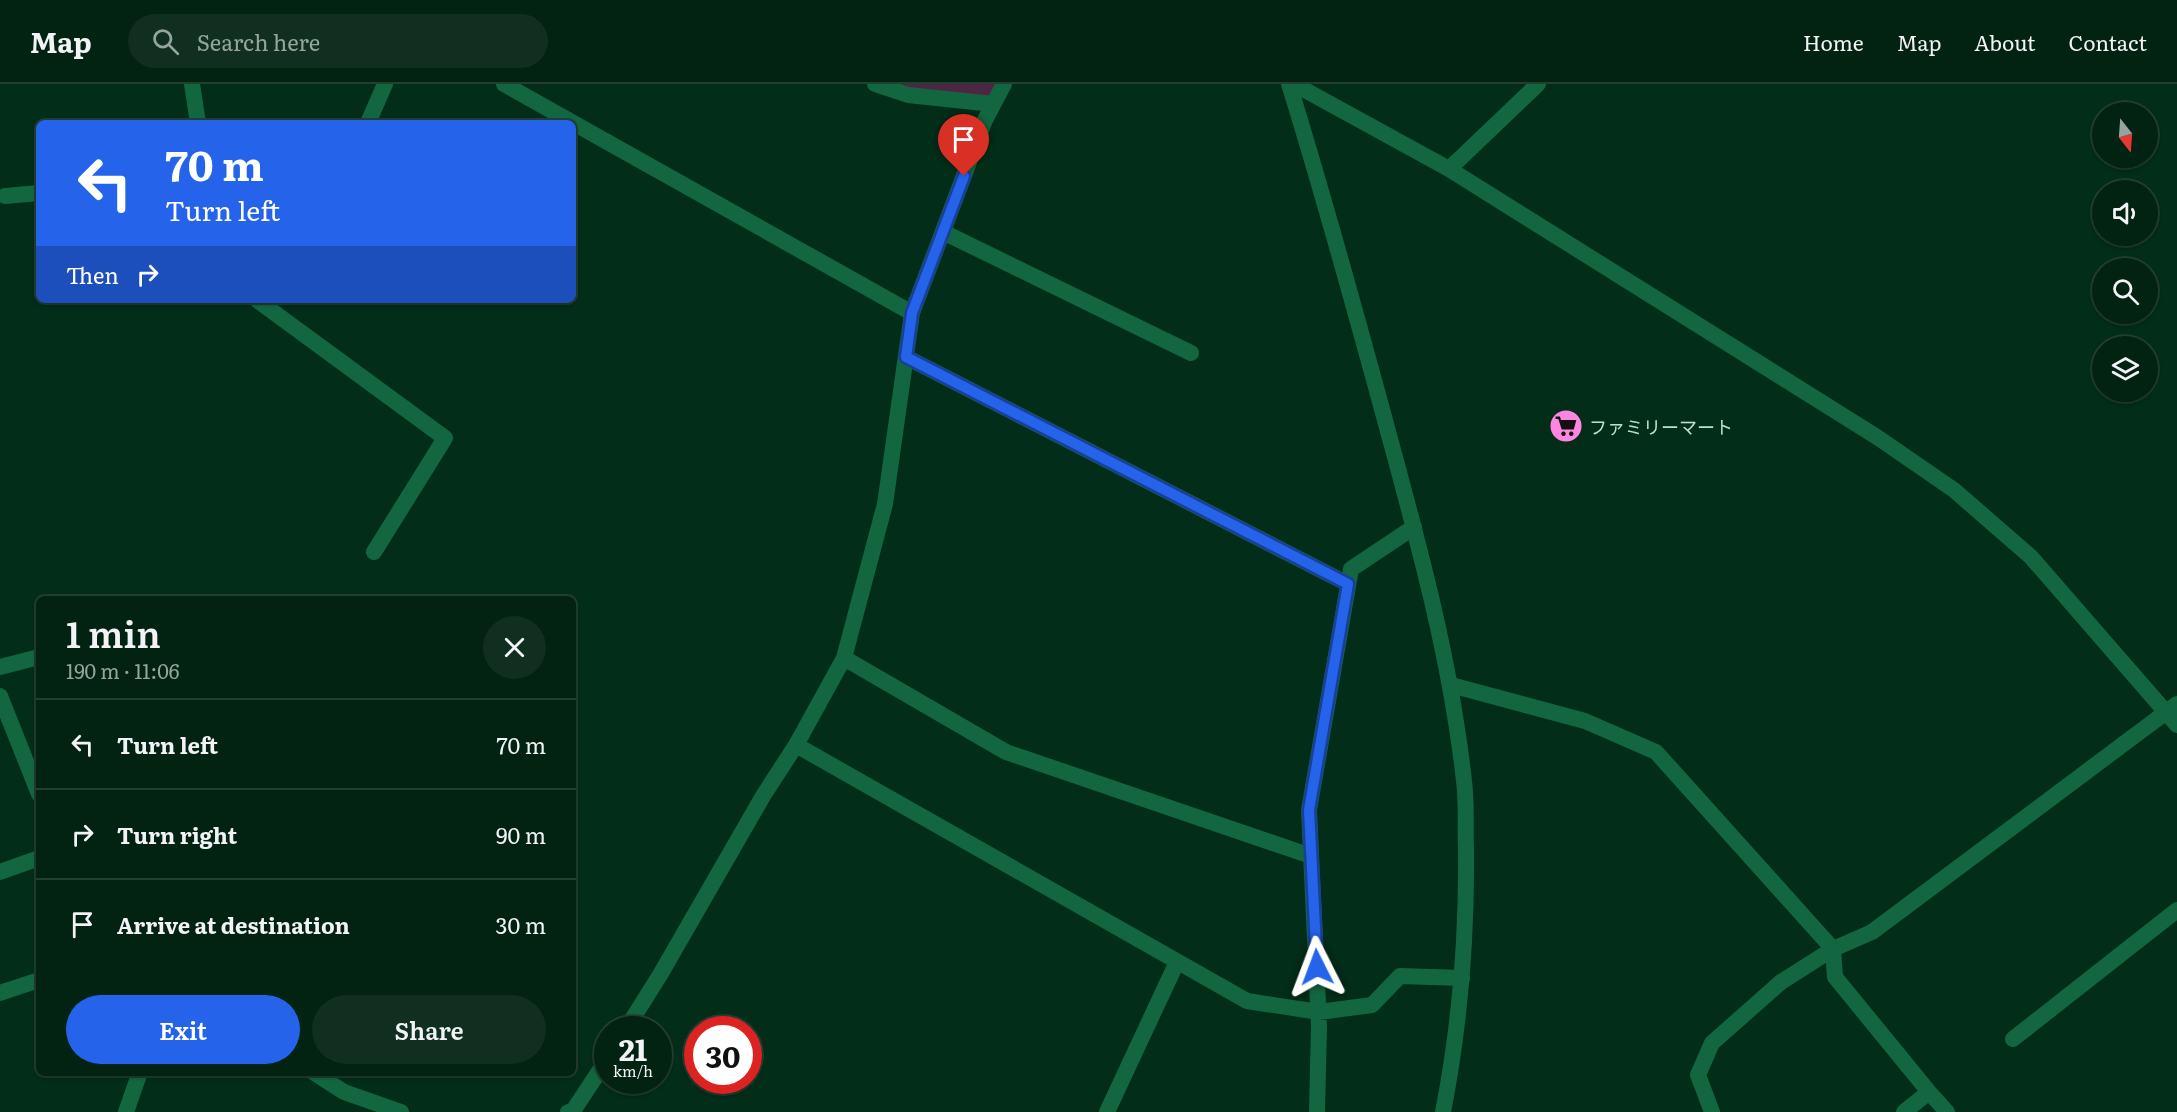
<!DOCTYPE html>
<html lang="en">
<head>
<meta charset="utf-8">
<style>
	:root { --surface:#022212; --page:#102f20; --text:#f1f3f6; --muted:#96a49f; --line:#233f32; --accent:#2563eb }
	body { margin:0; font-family:Literata,"Noto Sans JP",serif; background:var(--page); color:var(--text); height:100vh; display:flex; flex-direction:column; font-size:22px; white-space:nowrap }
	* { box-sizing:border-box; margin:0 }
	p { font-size:20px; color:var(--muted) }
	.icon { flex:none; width:33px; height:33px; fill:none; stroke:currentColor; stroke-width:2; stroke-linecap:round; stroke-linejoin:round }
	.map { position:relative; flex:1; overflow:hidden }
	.sheet { position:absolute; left:36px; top:512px; width:540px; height:480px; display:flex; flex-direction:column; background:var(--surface); border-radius:9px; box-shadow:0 2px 4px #0004,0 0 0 2px var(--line) }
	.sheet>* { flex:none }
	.top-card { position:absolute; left:36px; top:36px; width:540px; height:183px; border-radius:9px; box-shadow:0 2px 4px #0004,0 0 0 2px var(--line); background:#2563eb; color:#fff; overflow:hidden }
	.needle { width:39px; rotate:163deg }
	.controls { position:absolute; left:2092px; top:18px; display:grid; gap:12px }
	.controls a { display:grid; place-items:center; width:66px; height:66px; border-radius:50%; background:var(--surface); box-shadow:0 2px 4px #0004,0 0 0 2px var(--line); font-size:30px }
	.speed { position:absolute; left:594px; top:932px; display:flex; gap:12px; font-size:30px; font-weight:700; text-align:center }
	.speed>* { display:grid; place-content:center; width:78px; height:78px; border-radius:50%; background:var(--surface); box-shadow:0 2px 4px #0004,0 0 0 2px var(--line); line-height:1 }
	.speed small { font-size:15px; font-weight:400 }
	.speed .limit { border:9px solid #d22; background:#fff; color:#111 }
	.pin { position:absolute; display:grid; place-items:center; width:51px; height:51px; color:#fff; margin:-62px -26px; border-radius:50% 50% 50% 0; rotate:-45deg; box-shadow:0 0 6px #0007 }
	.pin .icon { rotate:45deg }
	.me { position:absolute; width:66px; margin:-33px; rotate:357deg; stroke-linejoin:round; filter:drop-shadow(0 0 4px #0008) }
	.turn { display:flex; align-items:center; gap:21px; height:126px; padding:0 30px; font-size:27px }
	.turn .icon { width:78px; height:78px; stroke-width:2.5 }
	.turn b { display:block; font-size:42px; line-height:51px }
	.then { display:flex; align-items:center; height:57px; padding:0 30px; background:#0003; gap:12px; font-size:22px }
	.round { display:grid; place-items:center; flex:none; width:63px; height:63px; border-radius:32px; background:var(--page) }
	.headline { display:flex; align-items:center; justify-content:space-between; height:102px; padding:0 30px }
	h1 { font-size:36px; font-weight:600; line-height:45px }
	.action { display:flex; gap:12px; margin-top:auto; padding:12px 30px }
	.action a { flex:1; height:69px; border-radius:36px; background:var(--accent); color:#fff; font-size:24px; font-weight:600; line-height:69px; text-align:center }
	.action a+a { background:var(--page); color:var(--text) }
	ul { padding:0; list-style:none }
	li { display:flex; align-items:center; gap:18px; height:90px; padding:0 30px; border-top:2px solid var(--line) }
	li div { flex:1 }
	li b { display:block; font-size:22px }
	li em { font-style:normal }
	header { display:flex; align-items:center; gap:36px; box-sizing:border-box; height:84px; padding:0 30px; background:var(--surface); border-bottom:2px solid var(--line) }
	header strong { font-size:28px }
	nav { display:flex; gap:33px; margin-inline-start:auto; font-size:21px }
	.search { width:420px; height:54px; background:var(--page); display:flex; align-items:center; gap:15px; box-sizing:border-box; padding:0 21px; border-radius:33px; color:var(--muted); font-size:22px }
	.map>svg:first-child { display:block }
</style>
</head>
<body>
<header>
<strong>Map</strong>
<div class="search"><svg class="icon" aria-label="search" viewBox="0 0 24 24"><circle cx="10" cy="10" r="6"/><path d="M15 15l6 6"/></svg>Search here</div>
<nav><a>Home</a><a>Map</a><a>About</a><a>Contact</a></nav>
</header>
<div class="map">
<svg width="2177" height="1028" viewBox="0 0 2177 1028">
	<rect width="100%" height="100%" fill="#022d18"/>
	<path fill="#4c2642" d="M875,0H1004L993,20Z"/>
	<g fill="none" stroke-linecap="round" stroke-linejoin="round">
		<path stroke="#136740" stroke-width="16" d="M943,148L1191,269"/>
		<path stroke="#136740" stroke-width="16" d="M192,0L198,39
			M504,0L912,229
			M875,0L908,11L993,20
			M368,39L385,0
			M1449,85L1538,0
			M5,112L39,109
			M257,216L445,354L374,468
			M906,273L1348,500
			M844,574L1006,668L1311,772
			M0,583L39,573
			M1451,601L1585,637L1656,668L1833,865L1835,893L1929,1008
			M0,612L39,710
			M796,661L1247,917L1319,928L1372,921L1400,892L1462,894
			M0,788L39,774
			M0,909L39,896
			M626,945L660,891L763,712L796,661L844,574L885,420L912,229L985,36L1004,0
			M2013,955L2177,826
			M313,988L344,1008L401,1028
			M126,1028L140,988
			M568,1028L573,1027L608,974
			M1107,1028L1177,878
			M1317,1028L1319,942L1309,726L1351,485L1414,443
			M1712,1028L1698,991L1712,959L1781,898L1833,865L1872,848L2177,620
			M1904,1028L1929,1008L1947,1028"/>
		<path stroke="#136740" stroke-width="16" d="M1289,0C1325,116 1357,233 1389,351C1420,465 1451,579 1464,697C1467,719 1465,743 1466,765C1467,854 1460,941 1443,1028
			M1294,0L1449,85L1877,353L1954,406L2031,473L2177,641"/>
	</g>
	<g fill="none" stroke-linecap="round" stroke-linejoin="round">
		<defs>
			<path id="route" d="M964,92L912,229L906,273L1348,500L1309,726L1317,883"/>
		</defs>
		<use href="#route" stroke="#184099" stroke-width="15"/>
		<use href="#route" stroke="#2563eb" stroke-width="10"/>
	</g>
	<defs>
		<symbol id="supermarket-disc" viewBox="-11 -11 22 22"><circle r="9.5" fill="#fe86e0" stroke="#022d18"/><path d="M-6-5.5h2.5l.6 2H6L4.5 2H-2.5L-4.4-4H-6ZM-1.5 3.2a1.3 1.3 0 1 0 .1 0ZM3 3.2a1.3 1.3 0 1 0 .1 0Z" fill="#111"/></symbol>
	</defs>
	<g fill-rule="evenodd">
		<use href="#supermarket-disc" x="1547" y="323" width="38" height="38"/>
	</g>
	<g text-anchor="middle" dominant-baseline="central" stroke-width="6" stroke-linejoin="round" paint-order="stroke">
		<g font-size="18" fill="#bbe0c9" stroke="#022d18" text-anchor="start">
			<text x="1589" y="342">ファミリーマート</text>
		</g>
	</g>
</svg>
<div class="controls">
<a><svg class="needle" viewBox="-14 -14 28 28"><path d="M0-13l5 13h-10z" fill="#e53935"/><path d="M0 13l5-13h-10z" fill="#96a49f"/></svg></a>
<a><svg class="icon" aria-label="sound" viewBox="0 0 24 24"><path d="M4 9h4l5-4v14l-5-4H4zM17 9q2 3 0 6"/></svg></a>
<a><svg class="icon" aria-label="search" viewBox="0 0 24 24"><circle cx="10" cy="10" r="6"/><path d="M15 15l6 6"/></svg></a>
<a><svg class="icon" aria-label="layers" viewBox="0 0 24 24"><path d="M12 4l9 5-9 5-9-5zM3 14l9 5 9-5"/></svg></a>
</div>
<div class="speed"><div>21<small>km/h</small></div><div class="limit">30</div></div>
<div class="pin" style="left:964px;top:92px;background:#d93025"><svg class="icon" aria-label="arrive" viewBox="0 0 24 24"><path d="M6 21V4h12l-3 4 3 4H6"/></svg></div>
<svg class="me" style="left:1317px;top:883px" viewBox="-20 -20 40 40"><path d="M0-17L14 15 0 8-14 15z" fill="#2563eb" stroke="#fff" stroke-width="4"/></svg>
<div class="top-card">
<div class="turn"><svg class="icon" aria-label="left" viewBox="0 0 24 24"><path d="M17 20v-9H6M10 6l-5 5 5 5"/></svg><div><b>70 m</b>Turn left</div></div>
<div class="then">Then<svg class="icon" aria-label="right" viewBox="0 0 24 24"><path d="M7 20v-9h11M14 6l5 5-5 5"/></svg></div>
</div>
<section class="sheet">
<div class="headline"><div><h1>1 min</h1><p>190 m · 11:06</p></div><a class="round"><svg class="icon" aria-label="close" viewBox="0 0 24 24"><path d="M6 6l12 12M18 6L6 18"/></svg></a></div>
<ul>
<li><svg class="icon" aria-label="left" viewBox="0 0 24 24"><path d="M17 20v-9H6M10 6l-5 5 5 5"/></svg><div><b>Turn left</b></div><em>70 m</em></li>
<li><svg class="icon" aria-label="right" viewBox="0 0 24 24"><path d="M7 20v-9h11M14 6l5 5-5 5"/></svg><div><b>Turn right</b></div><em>90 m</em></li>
<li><svg class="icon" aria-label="arrive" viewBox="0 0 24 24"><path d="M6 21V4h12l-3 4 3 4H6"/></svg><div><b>Arrive at destination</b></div><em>30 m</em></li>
</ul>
<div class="action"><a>Exit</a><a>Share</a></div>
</section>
</div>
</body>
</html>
